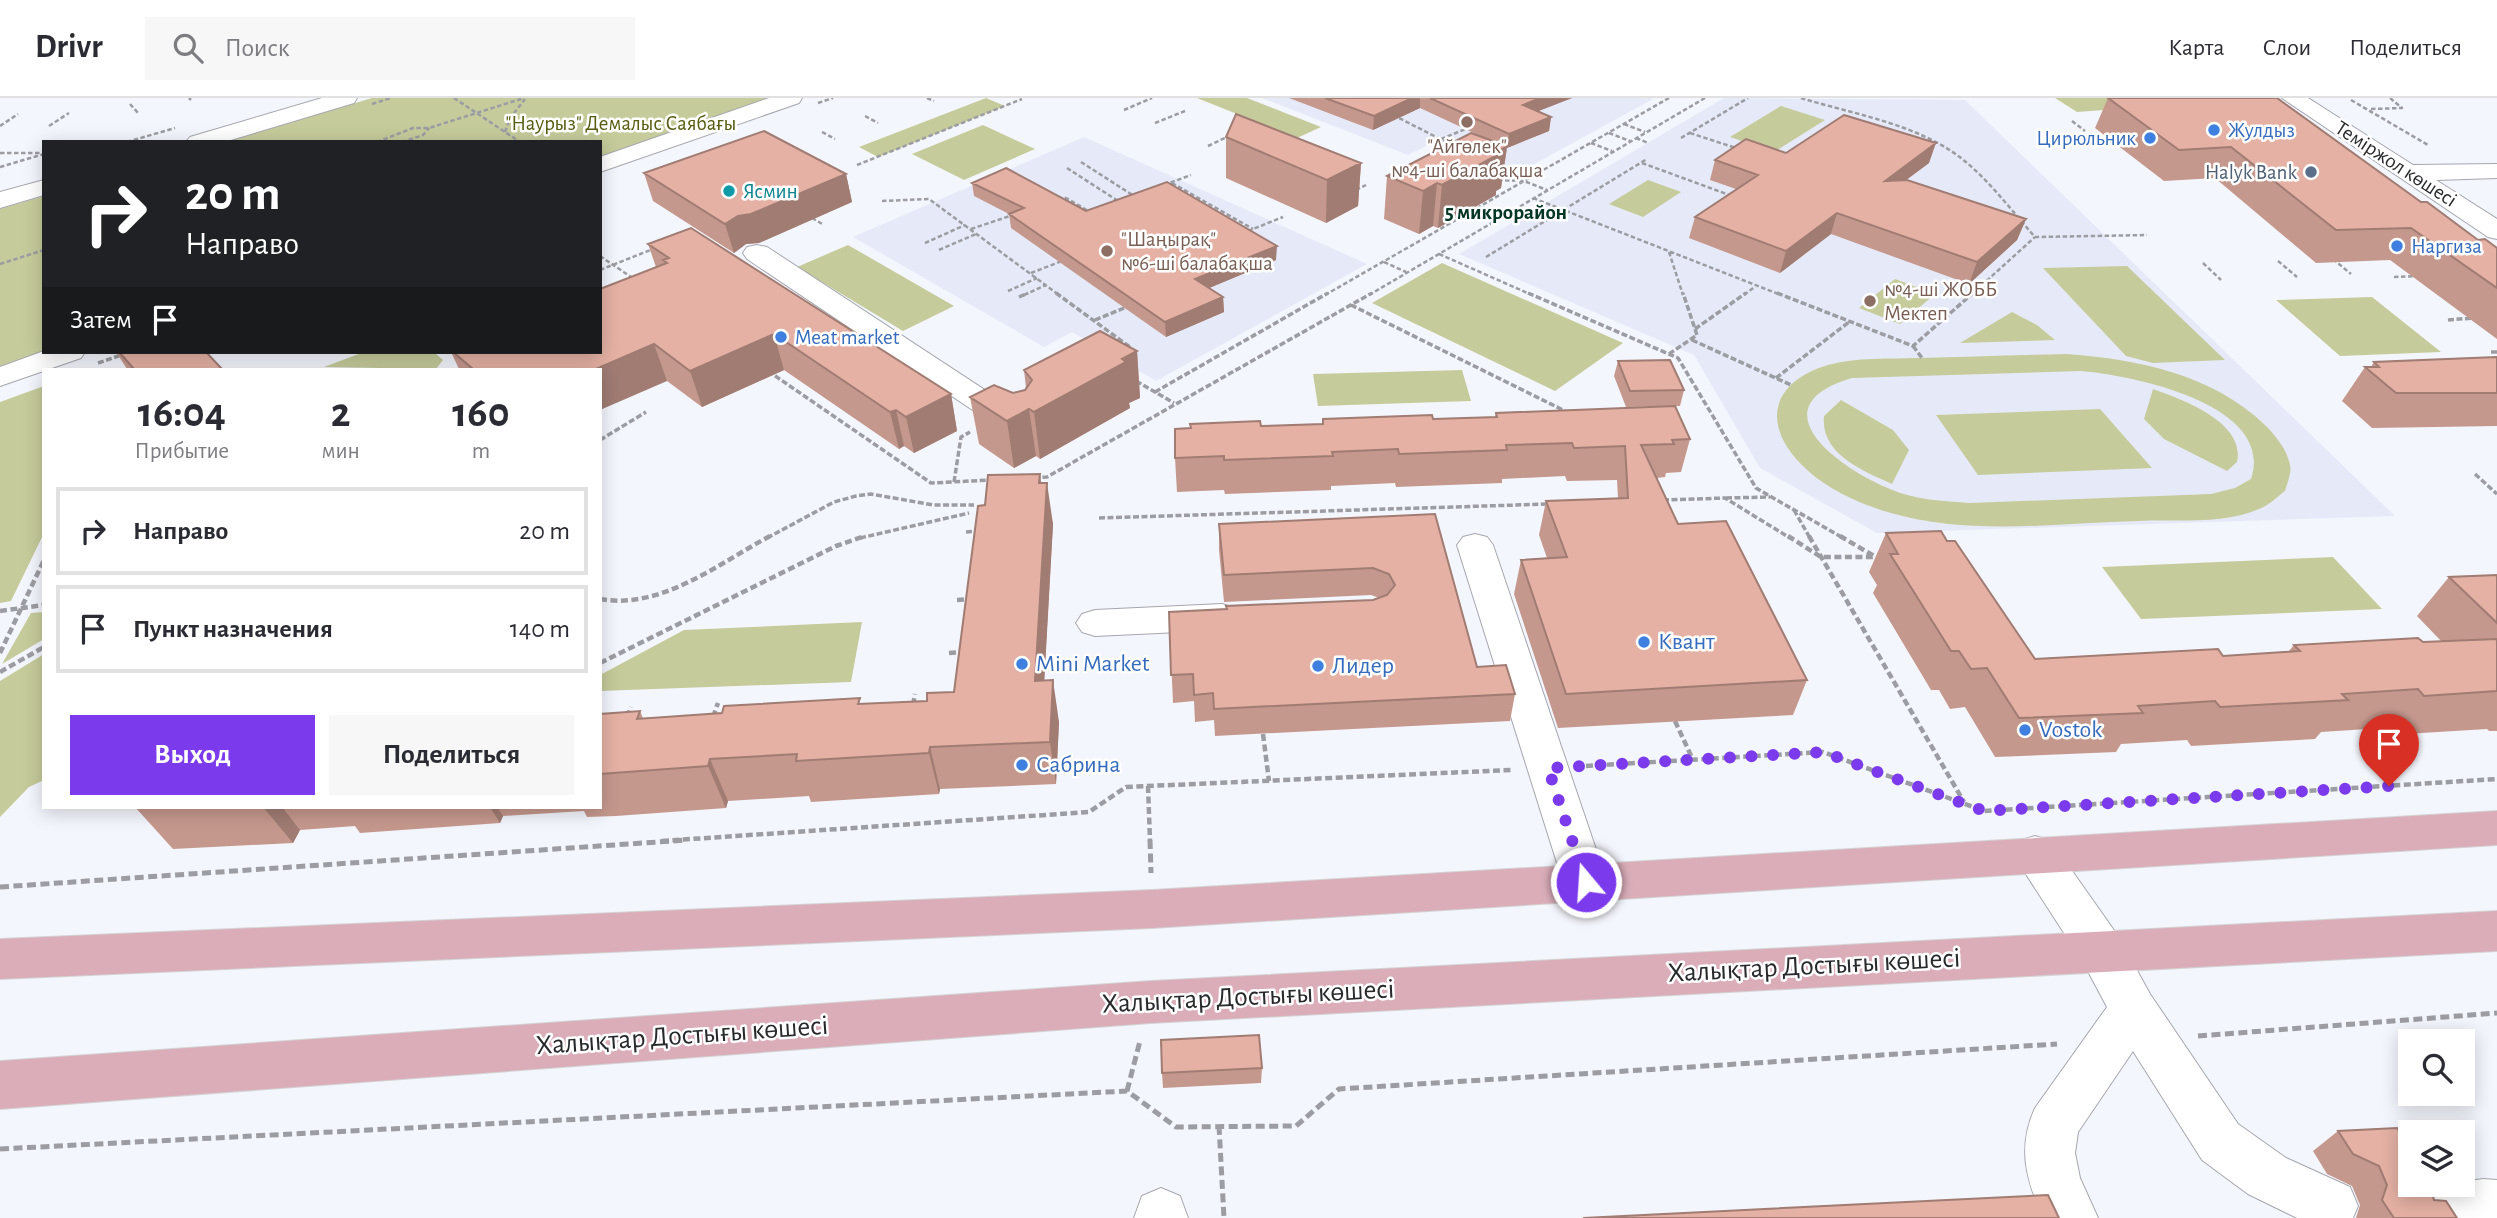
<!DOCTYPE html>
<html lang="ru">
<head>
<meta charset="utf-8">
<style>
	:root { --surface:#fff; --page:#f7f7f7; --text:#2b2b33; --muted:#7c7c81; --line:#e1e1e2; --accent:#7c3aed }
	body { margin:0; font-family:"Alegreya Sans",sans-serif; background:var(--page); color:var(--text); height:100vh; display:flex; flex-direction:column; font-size:26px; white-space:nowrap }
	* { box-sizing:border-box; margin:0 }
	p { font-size:23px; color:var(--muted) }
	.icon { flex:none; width:38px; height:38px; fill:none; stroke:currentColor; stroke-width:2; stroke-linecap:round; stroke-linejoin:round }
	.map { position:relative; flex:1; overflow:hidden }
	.sheet { position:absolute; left:42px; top:270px; width:560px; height:441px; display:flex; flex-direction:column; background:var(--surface); border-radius:0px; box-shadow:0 4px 18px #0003 }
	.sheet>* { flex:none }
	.top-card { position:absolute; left:42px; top:42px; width:560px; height:214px; border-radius:0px; box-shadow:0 4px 18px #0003; background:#202124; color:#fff; overflow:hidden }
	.tools { position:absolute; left:2398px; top:931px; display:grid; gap:14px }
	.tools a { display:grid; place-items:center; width:77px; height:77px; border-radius:0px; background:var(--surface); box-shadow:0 4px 18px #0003; font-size:35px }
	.pin { position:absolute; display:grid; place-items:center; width:60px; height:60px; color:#fff; margin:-72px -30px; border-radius:50% 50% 50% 0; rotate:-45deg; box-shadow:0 0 7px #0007 }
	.pin .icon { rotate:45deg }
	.me { position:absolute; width:77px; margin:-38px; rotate:342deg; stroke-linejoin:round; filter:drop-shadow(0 0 5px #0008) }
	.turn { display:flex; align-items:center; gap:24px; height:147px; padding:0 28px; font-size:32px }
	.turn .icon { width:91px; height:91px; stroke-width:2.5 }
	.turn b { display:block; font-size:49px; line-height:60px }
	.then { display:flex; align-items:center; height:66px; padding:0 28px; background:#0003; gap:14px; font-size:26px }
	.eta { display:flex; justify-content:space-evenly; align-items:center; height:119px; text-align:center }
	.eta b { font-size:42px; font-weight:600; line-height:49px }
	.primary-button { display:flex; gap:14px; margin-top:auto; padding:14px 28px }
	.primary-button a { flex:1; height:80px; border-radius:0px; background:var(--accent); color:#fff; font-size:28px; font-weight:600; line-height:80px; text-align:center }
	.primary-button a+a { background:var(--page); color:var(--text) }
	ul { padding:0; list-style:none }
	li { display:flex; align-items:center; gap:21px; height:88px; margin:0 14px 10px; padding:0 14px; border:4px solid var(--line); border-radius:0px }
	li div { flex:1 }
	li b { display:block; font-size:26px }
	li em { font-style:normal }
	header { display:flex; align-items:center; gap:42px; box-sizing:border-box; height:98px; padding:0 35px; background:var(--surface); border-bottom:2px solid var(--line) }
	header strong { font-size:33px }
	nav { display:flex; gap:38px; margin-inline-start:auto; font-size:24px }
	.search { width:490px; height:63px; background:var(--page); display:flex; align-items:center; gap:18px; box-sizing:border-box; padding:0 24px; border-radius:0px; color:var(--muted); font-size:26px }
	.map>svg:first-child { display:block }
</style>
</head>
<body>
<header>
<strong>Drivr</strong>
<div class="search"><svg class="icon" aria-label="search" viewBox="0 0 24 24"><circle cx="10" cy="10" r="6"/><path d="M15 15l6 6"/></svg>Поиск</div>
<nav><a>Карта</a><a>Слои</a><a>Поделиться</a></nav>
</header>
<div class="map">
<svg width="2497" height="1120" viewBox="0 0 2497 1120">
	<rect width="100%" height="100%" fill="#f4f6fd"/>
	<path fill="#e6eaf8" d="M1262,0H1650L1653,1L1509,80L1428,47L1408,57Z
		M1724,0L1965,2L2395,418L1877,435L1760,370L1694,257L1459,156Z
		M1084,39L1367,166L1156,283L1072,234L1044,249L853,139Z"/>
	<path fill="#c6cb9b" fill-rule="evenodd" d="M372,0H770L600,59V44H226Z
		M986,0L1005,8L878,59L859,49Z
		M1197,0H1247L1321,29L1297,40Z
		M2055,0H2131L2146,9L2077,14Z
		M1781,8L1825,22L1774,54L1730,39Z
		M983,27L1035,51L964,82L912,56Z
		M1648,82L1681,94L1643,119L1609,106Z
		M44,98V253L0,269V111Z
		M848,147L954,208L903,233L797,169Z
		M1442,165L1623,245L1555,293L1372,205Z
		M2127,168L2225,262L2153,265L2126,258L2043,170Z
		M1895,181L1935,196L1900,226L1859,210Z
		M2372,199L2441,254L2340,258L2276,202Z
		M2012,214L2037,227L2055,242L1960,245Z
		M364,254H434L443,262L436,271L324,269Z
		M2066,256C2137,261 2212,276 2265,327C2275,337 2287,351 2290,367C2292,374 2287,386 2285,393C2277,399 2268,408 2259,411C2223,427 2176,421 2138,423C2058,425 1970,438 1891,415C1862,407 1829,392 1807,372C1761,330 1768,285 1828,267C1856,259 1889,261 1918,260C1967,259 2017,257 2066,256ZM2081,273C2131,277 2276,306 2251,381L2235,390L2211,396L1970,405C1943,403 1915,402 1890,391C1840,371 1754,309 1852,280Z
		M1462,272L1471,303L1318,308L1313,276Z
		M44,288V435L11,503L0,505V304Z
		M2153,291C2181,301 2246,324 2237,364L2227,373L2164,341L2144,321Z
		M1841,302L1893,332L1909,352L1892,386C1863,373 1820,356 1824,318Z
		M2100,311L2152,370L1978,377L1936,317Z
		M2333,459L2382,511L2141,521L2102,469Z
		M44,514V541L2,566L31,515Z
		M862,524L851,584L600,593V577L684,532Z
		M44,556V682L29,689L0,719V583Z"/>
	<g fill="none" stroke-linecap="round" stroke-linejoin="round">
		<defs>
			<path id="minor" d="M322,0H357L354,5L224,44H186L190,39Z
				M769,0H802L799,5L600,74V59Z
				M2282,0H2308L2413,67L2497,66V80L2436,82L2497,121V141L2488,139Z
				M44,82V97L0,110V94Z
				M757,147L767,149L1026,319L1031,326L1026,333L1015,336L1004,333L747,161L743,155L747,149Z
				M44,253L85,254L81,260L0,288V269Z
				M1475,436L1487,439L1493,447L1607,784L1601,797L1585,802L1569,797L1563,784L1457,447L1463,439Z
				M1222,506L1235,510L1241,519L1235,528L1222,532L1095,538L1082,534L1076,525L1082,516L1095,512Z
				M2035,738L2051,743L2118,838L2150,896L2238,1026L2286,1060L2350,1089L2358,1108L2353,1120H2297L2248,1096L2202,1062L2133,953L2078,1034L2075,1055L2080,1080L2098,1120H2043C2026,1081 2017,1050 2035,1010L2107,909L2084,866L2013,756L2019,743Z
				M2483,1081L2497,1082V1120H2408L2406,1115L2414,1096L2433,1088L2462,1087V1084Z
				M1161,1090L1180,1098L1188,1120H1134L1142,1098Z"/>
			<path id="major" d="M2497,713V747L1152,830L0,881V841L1152,792Z
				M2497,813V853L1151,925L0,1011V963L1151,883Z"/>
		</defs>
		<use href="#minor" stroke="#a5a7ae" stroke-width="2"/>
		<use href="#major" stroke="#d4d4d5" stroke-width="2"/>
		<path stroke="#9b9da2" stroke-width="2.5" stroke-dasharray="4.5 2.5" stroke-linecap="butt" d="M189,0L191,2
			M454,0L520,44
			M927,0L934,3
			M1801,0C1853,16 1912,25 1957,57C1987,79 2010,111 2035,139L2147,137
			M2351,2L2428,47
			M818,5L833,0
			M130,6L139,16
			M372,6L391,0
			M2371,11L2402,10L2390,0
			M1124,12L1152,0
			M1393,17L1454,48
			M865,18L878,25
			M2072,23L2085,33
			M1155,25L1185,13
			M1624,26L1645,34
			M0,28L18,16
			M49,28L69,15
			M505,34L510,20L525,1
			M822,34L835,41
			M1609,35L1630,43
			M1690,35L1739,51
			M1636,40L1648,45
			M1681,40L1748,0
			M1441,41L1468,30
			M127,44L175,30
			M377,44L413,30H429L524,0
			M402,44L423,37L429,30
			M1591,45L1612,53
			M1208,48L1229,38
			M0,55H41
			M1081,64L1134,98
			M1642,65L1732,98
			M857,67L1022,1
			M0,69L44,56
			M1067,70L1118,103
			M1498,82L1524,83L1547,92
			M1172,85L1253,131
			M1164,87L1191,77
			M1356,92L1366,87
			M1533,100L1781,197
			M1058,102L1066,100L1090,114
			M882,103L929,101L1059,197
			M812,120L824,127
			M971,131L1013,117
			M1248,133L1283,119
			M925,145L965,127
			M939,152L976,136
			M1669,154L1683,197
			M1439,156L1532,197
			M600,158L634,181
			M1486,159L1647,61
			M2333,161L2351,176
			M2278,163L2297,179
			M1384,164L1406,174
			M2203,165L2221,182
			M0,166L44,152
			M600,172L653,151
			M1031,175L1062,163
			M2394,179L2417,178
			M1008,193L1037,180
			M1024,197L1046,187
			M1325,197L1669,0
			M1369,197L1705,0
			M1744,197L1756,188
			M1971,197L2035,139"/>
		<path stroke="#9b9da2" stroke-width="3.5" stroke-dasharray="6 2.5" stroke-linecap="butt" d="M1056,195L1130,249L1124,252
			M1528,195L1678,260L1756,390L1843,440
			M1777,195L1913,248L1973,195
			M1019,199L1028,195
			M1351,207L1569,315
			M1095,222L1129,208
			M2448,222L2473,220
			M1695,231L1746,195
			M1692,242L1791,287
			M1913,248L1922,260
			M2491,254H2497
			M1669,256L1697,237L1683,195
			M98,265L130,254
			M768,273L931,385L991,382
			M1776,280L1849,224
			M1136,283L1174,305
			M1155,294L1328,195
			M600,342L646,314
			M2475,376L2497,396
			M1034,380L1047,379L1372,195
			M954,384L961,339L970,334
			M1726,400L1770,399
			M1663,402L1725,400L1790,440
			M1794,412L1810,440
			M1099,420L1549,406
			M966,434L979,433
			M767,440L834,404L856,398L871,396L933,407H974
			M860,440L969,415"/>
		<path stroke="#9b9da2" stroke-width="4.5" stroke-dasharray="7 3.5" stroke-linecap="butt" d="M1788,438L1821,459H1876
			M1809,438L1964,704
			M1840,438L1874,458
			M600,501C661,512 718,466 770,438
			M957,502L972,501
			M0,513L44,507
			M0,555L44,462
			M949,555L963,554
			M600,565L836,448L865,438
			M0,574L44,549
			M913,607L915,596
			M627,619L631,609
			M713,619L718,605
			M1675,623L1693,662
			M1263,636L1269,683
			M1586,668L1823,654L1984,713L2497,681
			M1148,688L1150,743
			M662,743L1089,714L1126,689L1511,672"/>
		<path stroke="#9b9da2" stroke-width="5" stroke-dasharray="9 4.5" stroke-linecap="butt" d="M1150,742L1151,775
			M0,789L687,742
			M2198,938L2497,915
			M1127,993L1140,943
			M1219,1028L1224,1120
			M0,1051L1127,993L1176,1029L1296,1028L1339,991L2057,946"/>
		<use href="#minor" fill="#fff" fill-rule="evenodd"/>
		<use href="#major" fill="#daadb9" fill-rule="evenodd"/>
	</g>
	<path fill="#c5988d" d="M1289,0H1572L1538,13L1551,19L1549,33L1507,50L1501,90L1496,93V97L1438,130L1433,128L1419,136L1384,121L1387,78L1491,43L1420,10L1373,32Z
		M2108,0L2421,104L2478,142L2497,150V241L2390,162L2316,165L2215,80L2164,83L2095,30Z
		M1226,39L1361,65L1358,108L1326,125L1226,80Z
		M1786,55L1929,65L1906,82L2026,121L2017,142L1969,186L1831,136L1780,175L1689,140L1695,119L1736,91L1710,82L1715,62Z
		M644,75L846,76L852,104L759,145L746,146L734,155L653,103Z
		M972,85L1086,113L1276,162L1209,190L1223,199L1224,214L1166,239L1011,130L1009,116L974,98Z
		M648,146L951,296L957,333L914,355L904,348L899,351L784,272L702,309L667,283L600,271H459L451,254H600L656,169Z
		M1137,253L1140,300L1129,305L1130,310L1040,361L1036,358L1014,370L979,346L970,299L1013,295L1025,292L1026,290L1024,272Z
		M116,254H206L222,271H127Z
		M2497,259V328L2372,330L2342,303L2365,269H2371L2374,264Z
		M1618,263L1684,292L1680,308L1626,309L1614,278Z
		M1496,315L1690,341L1681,374L1666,375L1665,379L1657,380L1678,426L1807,582L1793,617L1558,630L1514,496L1521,462L1547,460L1539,437L1546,403L1618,400L1617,382L1567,383L1565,378L1502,381V385L1396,389L1395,385L1331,388V392L1225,396L1224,392L1177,394L1175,360L1261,328L1495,319Z
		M1041,385L1053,426L1044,582L1059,624L1056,686L940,691L939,696L811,704L809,698L728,703L726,710L616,718L587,719L584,713L503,718L500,725L360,735L355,728L300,732L293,745L173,751L135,709H600V616L640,613L643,620L927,603L954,594L985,407Z
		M1435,416L1477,569L1515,596L1510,623L1215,638L1214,622L1195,624L1194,603L1173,605L1169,514L1373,502L1379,500L1371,497L1224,504L1219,452V426Z
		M1886,435L2035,561L2223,558L2288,554L2294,547L2442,544L2417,518L2449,479L2497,477V633H2489L2487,631L2389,637L2383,630L2321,634L2315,641L2191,648L2187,642L2121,646L2116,654L1995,659L1965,609L1950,611L1939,592H1931L1873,495L1877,487L1869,474Z
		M1262,970L1261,985L1163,990L1162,975Z
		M2338,1033L2432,1094L2434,1102L2457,1120H2356L2360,1107L2352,1088L2327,1076L2313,1053Z"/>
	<path fill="#a07c73" d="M1412,0H1420V10L1373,32L1374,18Z
		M1540,0H1572L1521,20L1523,7Z
		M1551,19L1549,33L1507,50L1509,36Z
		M1936,45L1929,65L1878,103L1885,83Z
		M1507,48L1501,90L1496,93V97L1438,130L1442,87Z
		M1361,65L1358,108L1326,125L1327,82Z
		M846,76L852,104L759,145L746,146L734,155L725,126L738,118Z
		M1437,85L1433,128L1419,136L1423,93Z
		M1837,115L1831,136L1780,175L1786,153Z
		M2026,121L2017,142L1969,186L1977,164Z
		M1277,148L1276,162L1195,196V181Z
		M1223,199L1224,214L1166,239L1165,224Z
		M774,236L784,272L702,309L690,273Z
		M654,246L667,283L600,312V271H596Z
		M1137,253L1140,300L1129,305L1130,310L1040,361L1034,314Z
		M951,296L957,333L914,355L906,319Z
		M1029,311L1036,358L1014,370L1007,323Z
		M896,312L904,348L899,351L890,314Z
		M1040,376L1045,417L1047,385L1053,426L1042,625L1035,583Z
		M1053,582L1059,624L1056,686L1050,644Z
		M930,649L940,691L939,696L929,655Z
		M710,661L728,703L726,710L708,668Z
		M263,709H282L300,732L293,745Z
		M490,709H497L503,718L500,725Z"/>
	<path fill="#e5b1a4" stroke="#a07c73" stroke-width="2" d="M1325,0H1412L1374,18Z
		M1430,0H1540L1523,7L1551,19L1509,36Z
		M2108,0H2277L2421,104H2427L2478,142L2485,141L2497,150V190L2411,130L2336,132L2231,49L2179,52Z
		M1236,16L1361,65L1327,82L1226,39Z
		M1844,17L1936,45L1885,83L1907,82L2026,121L1977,164L1837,115L1786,153L1695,119L1758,77L1715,62L1746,41L1786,55Z
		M764,33L846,76L751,116L738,118L725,126L644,75Z
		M1471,35L1507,48L1497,54L1501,55L1442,87L1437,85L1423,93L1387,78Z
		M1006,70L1086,113L1167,84L1277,148L1195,181L1223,199L1165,224L1009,116L1024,110L972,85Z
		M691,130L951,296L906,319L896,312L890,314L774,236L690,273L654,246L596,271H473L453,254H600V191L667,165L663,162L669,160L648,146Z
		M1100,233L1137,253L1122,261L1126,264L1034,314L1029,311L1007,323L970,299L994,287L1013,295L1025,292L1032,282L1024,272Z
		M119,254H206L222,271H134Z
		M2497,259V295H2396L2365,269H2379L2374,264Z
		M1670,262L1684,292L1630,293L1618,263Z
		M1675,308L1690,341L1672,342L1674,346L1641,347L1678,426L1726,423L1807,582L1566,596L1521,462L1567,459L1546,403L1628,400L1625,348L1574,350L1572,345L1506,347L1507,352L1399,356L1398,351L1332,354L1333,358L1224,362V358L1175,360V331L1191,330L1190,326L1260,323L1261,328L1323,326V321L1432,317L1433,321L1497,319L1496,315Z
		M1040,376L1039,385H1047L1035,583L1053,582L1050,644L930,649L929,655L796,663L797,656L710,661L708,668L600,676V616L640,613L637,621L722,615L724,608L860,600L858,606L927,603V595L954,594L978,408L985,407L988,377Z
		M1435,416L1477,569L1506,567L1515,596L1214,611L1213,595L1194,597L1193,576L1171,577L1169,514L1227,511L1226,508L1373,502L1387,497L1395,487L1389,476L1373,470L1224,477L1219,426Z
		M1941,433L1947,443H1955L2035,561L2218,551L2223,558L2300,553L2294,547L2418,540L2423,544L2497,541V593L2424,598L2418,591L2342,596L2348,602L2220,609L2215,603L2138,608L2143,615L2019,620L1987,570L1971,571L1959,553H1951L1890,456H1898L1886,435Z
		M2497,477V525L2449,479Z
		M1259,937L1262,970L1162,975L1161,942Z
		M2397,1030L2410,1049V1087H2435L2432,1094L2434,1102L2446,1103L2457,1120H2394L2382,1102L2387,1087L2379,1068L2353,1056L2338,1033Z
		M2048,1097L2059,1120H1583Z"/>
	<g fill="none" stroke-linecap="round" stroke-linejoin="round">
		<path stroke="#7c3aed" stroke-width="12" stroke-dasharray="0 21.6" d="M1586,784L1548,670L1823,654L1984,713L2389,688"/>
	</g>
	<g fill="#8d6e63" stroke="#fff" stroke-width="2.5">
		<circle cx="1467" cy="24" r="7"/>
		<circle cx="1107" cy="153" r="7"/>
		<circle cx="1870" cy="203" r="7"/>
	</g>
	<g fill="#3f7fe0" stroke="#fff" stroke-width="2.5">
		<circle cx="2214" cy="32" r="7"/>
		<circle cx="2150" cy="40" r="7"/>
		<circle cx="2397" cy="148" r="7"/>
		<circle cx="781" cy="239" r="7"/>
		<circle cx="1644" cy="544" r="7"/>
		<circle cx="1022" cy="566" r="7"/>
		<circle cx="1318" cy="568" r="7"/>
		<circle cx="2025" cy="632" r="7"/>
		<circle cx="1022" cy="667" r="7"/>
	</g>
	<circle fill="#5c6f8a" stroke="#fff" stroke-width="2.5" cx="2311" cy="74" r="7"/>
	<circle fill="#0f9aa8" stroke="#fff" stroke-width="2.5" cx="729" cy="93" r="7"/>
	<g text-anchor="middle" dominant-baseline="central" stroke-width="5" stroke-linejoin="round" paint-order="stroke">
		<g font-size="21" fill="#585c10" stroke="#fff">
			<text x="621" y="25">"Наурыз" Демалыс Саябағы</text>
		</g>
		<g font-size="21" fill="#366cbe" stroke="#fff" text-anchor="start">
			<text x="2228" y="32">Жулдыз</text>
			<text x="2136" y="40" text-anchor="end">Цирюльник</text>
			<text x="2411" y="148">Наргиза</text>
			<text x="795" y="239">Meat market</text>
		</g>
		<g font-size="21" fill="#785e54" stroke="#fff" text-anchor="start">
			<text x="1467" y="48" text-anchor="middle">"Айгөлек"<tspan x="1467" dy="24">№4-ші балабақша</tspan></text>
			<text x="1121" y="141">"Шаңырақ"<tspan x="1121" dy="24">№6-ші балабақша</tspan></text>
			<text x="1884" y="191">№4-ші ЖОББ<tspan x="1884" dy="24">Мектеп</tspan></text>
		</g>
		<g font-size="21" fill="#28292b" stroke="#fff">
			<text transform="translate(2396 66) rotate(33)">Теміржол көшесі</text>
		</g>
		<g font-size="21" fill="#4e5e75" stroke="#fff" text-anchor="end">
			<text x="2297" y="74">Halyk Bank</text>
		</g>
		<g font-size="21" fill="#0d838f" stroke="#fff" text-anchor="start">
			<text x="743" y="93">Ясмин</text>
		</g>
		<g font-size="21" font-weight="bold" fill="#043625" stroke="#fff">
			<text x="1506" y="114">5 микрорайон</text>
		</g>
		<g font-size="24" fill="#366cbe" stroke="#fff" text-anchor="start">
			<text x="1658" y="544">Квант</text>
			<text x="1036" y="566">Mini Market</text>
			<text x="1332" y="568">Лидер</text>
			<text x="2039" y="632">Vostok</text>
			<text x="1036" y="667">Сабрина</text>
		</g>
		<g font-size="28" fill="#28292b" stroke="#fff">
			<text transform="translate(1814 868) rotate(-3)">Халықтар Достығы көшесі</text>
			<text transform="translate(1248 899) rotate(-3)">Халықтар Достығы көшесі</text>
			<text transform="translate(682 938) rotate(-4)">Халықтар Достығы көшесі</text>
		</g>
	</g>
</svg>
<div class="tools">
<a><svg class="icon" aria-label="search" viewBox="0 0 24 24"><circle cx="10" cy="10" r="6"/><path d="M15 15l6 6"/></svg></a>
<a><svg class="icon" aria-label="layers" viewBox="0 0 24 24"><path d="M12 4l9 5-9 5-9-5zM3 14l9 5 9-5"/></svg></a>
</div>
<div class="pin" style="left:2389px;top:688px;background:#d93025"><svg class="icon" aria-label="arrive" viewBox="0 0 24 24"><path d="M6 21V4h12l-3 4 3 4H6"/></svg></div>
<svg class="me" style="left:1586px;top:784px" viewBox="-20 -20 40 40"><circle r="17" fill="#7c3aed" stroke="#fff" stroke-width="3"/><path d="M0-11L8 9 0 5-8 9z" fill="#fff"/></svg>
<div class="top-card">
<div class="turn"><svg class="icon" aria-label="right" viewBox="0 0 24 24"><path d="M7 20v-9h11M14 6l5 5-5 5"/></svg><div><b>20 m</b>Направо</div></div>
<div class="then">Затем<svg class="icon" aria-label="arrive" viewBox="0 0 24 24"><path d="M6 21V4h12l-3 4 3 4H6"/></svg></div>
</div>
<section class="sheet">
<div class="eta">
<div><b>16:04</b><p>Прибытие</p></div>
<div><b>2</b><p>мин</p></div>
<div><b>160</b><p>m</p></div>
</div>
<ul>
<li><svg class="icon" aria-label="right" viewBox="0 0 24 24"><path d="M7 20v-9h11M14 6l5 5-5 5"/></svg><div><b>Направо</b></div><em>20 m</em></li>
<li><svg class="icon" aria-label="arrive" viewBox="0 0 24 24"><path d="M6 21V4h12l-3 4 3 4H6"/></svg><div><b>Пункт назначения</b></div><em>140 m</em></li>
</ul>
<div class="primary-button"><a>Выход</a><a>Поделиться</a></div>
</section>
</div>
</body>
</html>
